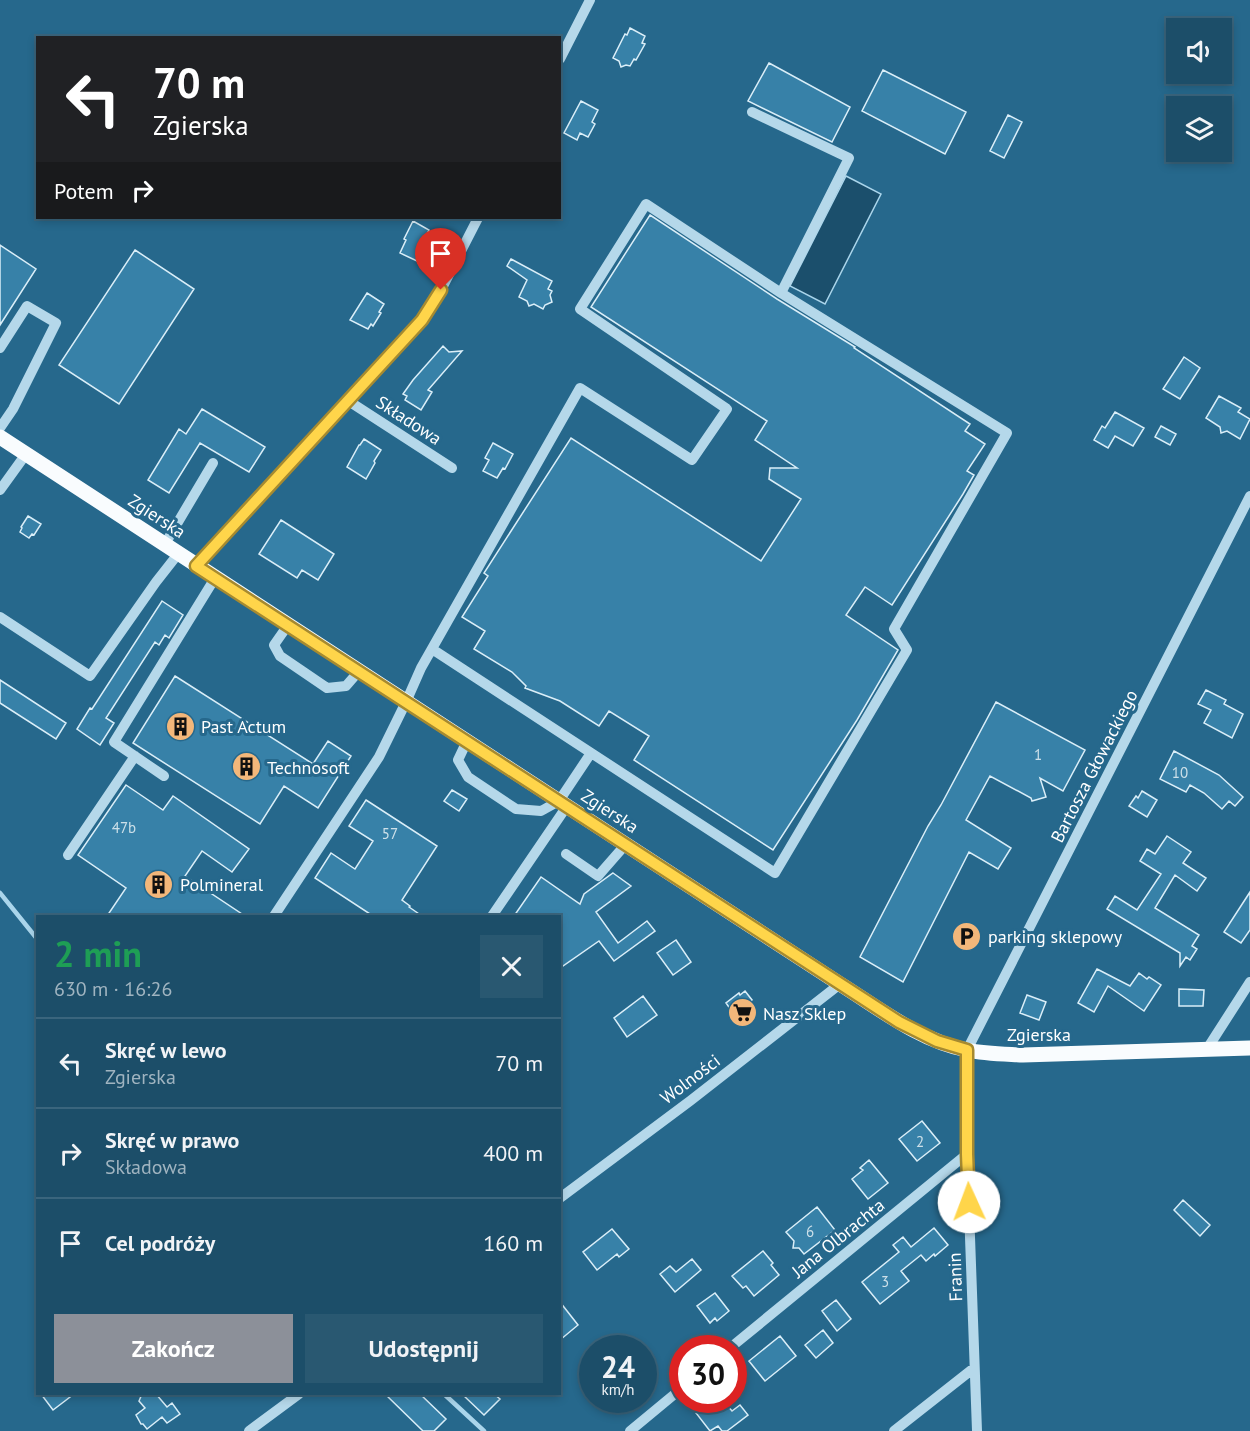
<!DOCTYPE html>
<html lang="pl">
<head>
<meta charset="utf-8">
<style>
	:root { --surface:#1c4e69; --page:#295871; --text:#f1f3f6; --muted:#a0b4c0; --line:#3a657d; --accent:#8c9099 }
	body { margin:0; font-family:"PT Sans",sans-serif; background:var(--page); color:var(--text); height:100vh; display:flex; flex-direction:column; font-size:22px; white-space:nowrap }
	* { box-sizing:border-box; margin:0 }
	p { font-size:20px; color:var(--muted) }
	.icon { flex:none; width:33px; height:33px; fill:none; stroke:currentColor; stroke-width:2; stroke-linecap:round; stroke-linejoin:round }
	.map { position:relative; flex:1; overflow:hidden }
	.side { position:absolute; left:36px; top:915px; width:525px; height:480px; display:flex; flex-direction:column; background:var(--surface); border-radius:0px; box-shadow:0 3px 9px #0003,0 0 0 2px var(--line) }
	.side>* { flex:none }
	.top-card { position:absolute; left:36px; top:36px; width:525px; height:183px; border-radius:0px; box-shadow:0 3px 9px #0003,0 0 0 2px var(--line); background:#202124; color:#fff; overflow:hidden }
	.controls { position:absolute; left:1166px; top:18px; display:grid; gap:12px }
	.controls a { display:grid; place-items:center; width:66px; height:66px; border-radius:0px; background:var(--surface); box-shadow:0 3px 9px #0003,0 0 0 2px var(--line); font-size:30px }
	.speed { position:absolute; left:579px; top:1335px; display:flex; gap:12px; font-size:30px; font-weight:700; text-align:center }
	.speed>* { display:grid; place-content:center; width:78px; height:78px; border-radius:50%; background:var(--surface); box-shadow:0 3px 9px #0003,0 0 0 2px var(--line); line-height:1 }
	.speed small { font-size:15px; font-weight:400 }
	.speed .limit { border:9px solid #d22; background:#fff; color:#111 }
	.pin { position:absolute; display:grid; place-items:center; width:51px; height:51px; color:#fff; margin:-62px -26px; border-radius:50% 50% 50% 0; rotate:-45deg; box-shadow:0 0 6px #0007 }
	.pin .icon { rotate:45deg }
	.me { position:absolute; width:66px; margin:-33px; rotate:358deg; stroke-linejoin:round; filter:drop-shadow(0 0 4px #0008) }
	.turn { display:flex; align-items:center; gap:21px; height:126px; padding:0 18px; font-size:27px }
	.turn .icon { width:78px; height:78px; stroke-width:2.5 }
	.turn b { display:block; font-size:42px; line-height:51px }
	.then { display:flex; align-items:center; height:57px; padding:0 18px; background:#0003; gap:12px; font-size:22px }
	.round { display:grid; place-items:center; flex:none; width:63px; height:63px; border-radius:0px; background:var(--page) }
	.summary { display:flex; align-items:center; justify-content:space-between; height:102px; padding:0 18px }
	h1 { font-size:36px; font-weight:600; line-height:45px; color:#1e9e55 }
	.cta { display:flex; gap:12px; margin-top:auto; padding:12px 18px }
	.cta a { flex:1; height:69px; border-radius:0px; background:var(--accent); color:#fff; font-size:24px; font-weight:600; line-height:69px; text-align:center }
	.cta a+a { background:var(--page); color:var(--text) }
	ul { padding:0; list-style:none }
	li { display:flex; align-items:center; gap:18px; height:90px; padding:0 18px; border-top:2px solid var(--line) }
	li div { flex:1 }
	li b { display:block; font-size:22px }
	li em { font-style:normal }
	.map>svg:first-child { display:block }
</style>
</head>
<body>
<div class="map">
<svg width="1250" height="1431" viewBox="0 0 1250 1431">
	<rect width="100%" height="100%" fill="#26688c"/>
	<path fill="#1b4f6c" stroke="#aad5eb" stroke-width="1.5" d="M846,176L881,194L825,304L790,286Z"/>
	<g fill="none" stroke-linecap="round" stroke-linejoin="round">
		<path stroke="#aad5eb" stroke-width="4.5" d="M0,893L38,940
			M444,1394L484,1431"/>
	</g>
	<path fill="#3781a8" stroke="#daeef8" stroke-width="1.5" d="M630,28L645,36L642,43L645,44L636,60L634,59L630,66L626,65L621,67L619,61L613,58L625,34L627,35Z
		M769,63L850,107L832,142L748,101Z
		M883,70L966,112L945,154L862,111Z
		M581,101L598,110L592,122L595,124L588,137L580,133L577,140L564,133Z
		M1008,115L1022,122L1004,158L990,151Z
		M650,215L777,299L855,347L854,348L970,424L965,431L985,444L967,471L974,475L963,494L892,605L865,587L846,615L898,650L857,720L773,850L634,760L649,736L609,711L599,726L560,701L525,688L526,686L512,672L474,649L485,631L462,617L488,576L484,573L571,438L761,561L801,499L769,479L770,468H797L755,440L767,421L591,307Z
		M413,221L429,230L421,246L424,247L417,261L400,253L406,240L404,239Z
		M0,245L36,269L0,325Z
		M135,250L194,289L119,404L59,365Z
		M511,259L552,281L548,289L552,291L550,295L552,302L545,305L543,309L534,304L529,306L527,301L519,297L527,280L507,266Z
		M367,293L384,304L379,312L381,313L373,326L371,324L368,329L350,320Z
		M443,346L449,352L462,351L428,390L432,392L421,410L405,400L407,396L403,394L413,380Z
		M1184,357L1200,368L1180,399L1163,389Z
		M1219,396L1241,408L1238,412L1250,419L1240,439L1227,431L1221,433L1220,427L1206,418Z
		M202,409L265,447L249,472L200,443L169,493L148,480L179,429L186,434Z
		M1115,412L1144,428L1133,446L1115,436L1108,448L1094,440L1102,426L1105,428Z
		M1161,426L1176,434L1170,445L1155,437Z
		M364,439L381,450L374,461L375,463L366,479L347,467L359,445H360Z
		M493,443L513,454L505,469L503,468L497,478L483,471L489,460L485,458Z
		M28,516L41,524L34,535L32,534L29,538L20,532L22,528L21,527Z
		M281,520L334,554L318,580L302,570L297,578L259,554Z
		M162,601L183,615L169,638L165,635L159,645L155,642L106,718L114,723L100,745L77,729L90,708L92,709Z
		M175,676L313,764L328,741L351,756L318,808L284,786L260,824L133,743Z
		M0,680L66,723L56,739L0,703Z
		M1206,690L1226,700L1224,704L1243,714L1232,738L1204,723L1211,710L1198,704Z
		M996,702L1085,750L1063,791L1040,778L1046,797L1032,801L1031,798L990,776L966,820L1011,848L998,869L969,852L903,982L860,957L928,826L941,805Z
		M1174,751L1219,775L1243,797L1235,806L1229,801L1222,809L1204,793L1190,785L1186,792L1160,779Z
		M126,785L163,810L173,796L249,849L232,872L202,851L185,876L245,916H107L126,888L78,855Z
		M452,790L467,799L459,811L444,801Z
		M1142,791L1157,800L1147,817L1129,806L1136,796L1138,798Z
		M366,800L437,846L402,900L410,906L409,907L422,916H373L315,878L331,853L355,869L373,841L349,826Z
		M1167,836L1191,852L1183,863L1206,878L1197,891L1175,875L1155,908L1199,935L1192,946L1197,949L1190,960L1186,957L1180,966V953L1107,909L1115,896L1137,910L1161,874L1140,861L1147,849L1155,854Z
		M613,873L631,886L596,912L618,943L647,921L655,931L614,961L599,941L560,968V916H514L541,877L580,904L584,894Z
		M1250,892V930L1241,943L1224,932Z
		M676,940L691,962L673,975L657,953Z
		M1097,969L1130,986L1139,973L1147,979L1149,977L1161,985L1144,1011L1108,986L1094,1012L1078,1003Z
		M1179,989L1204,990L1203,1006H1179Z
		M745,991L752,1000L747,1004L751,1010L738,1020L726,1003L739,993L740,995Z
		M1027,995L1046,1002L1039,1020L1020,1013Z
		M643,996L657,1015L627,1037L614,1018Z
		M922,1121L940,1143L917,1161L899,1139Z
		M869,1160L888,1183L868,1199L852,1179L863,1170L860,1168Z
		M1183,1200L1210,1225L1200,1236L1174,1210Z
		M817,1207L835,1230L804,1254L799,1248H793L794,1241L786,1232Z
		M934,1228L948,1245L935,1256L934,1254L926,1261L921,1255L901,1271L909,1281L880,1304L862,1282L899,1252L893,1245L903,1237L911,1247Z
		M612,1229L629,1249L619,1257L617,1254L597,1270L583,1252Z
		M763,1251L773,1263L771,1265L779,1275L754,1296L746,1286L743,1288L732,1276Z
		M692,1259L701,1270L675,1292L660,1274L670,1266L676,1272Z
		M715,1293L729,1311L717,1321L715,1318L710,1323L697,1306Z
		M836,1300L851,1319L837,1331L822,1311Z
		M560,1302L578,1325L560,1340Z
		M823,1330L833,1343L816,1358L805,1345Z
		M780,1336L796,1356L765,1381L749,1361Z
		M41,1394H74L53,1410Z
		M142,1394H156L167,1407L172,1403L180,1414L167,1423L162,1417L147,1429L143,1424H141L136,1415L145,1408L139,1401Z
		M385,1394H420L446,1419L434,1431H423Z
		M462,1394H494L500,1399L484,1415Z
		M714,1400H723L732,1411L740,1405L748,1415L727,1431H722L718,1426L710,1431L696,1413Z"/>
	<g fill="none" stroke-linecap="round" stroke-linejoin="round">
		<path stroke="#b5d8ea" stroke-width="10" d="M560,59L590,0
			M0,348L27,306L56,323L13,409L0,428
			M347,400L452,468
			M0,490L26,454
			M165,544L213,463
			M196,565L422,320L441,290L478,218
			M0,617L90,676L156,582L178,554
			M288,625L274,645L280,656L327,688L346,686L359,671
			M432,649L775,873L907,650L894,629L1007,433L781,293
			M467,741L458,760L468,777L516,809L541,811L559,801L591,753
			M164,776L114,742L215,578
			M566,854L598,876L626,844
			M68,855L135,756
			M274,916L379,757L406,702L421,668L580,388L692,460L727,409L580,309L646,204L781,293L849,158L752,112
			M492,916L567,806
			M1207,1049L1250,982
			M560,1198L690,1101L840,984
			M730,1348L967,1154
			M249,1431L299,1394
			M630,1431L682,1388
			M894,1431L974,1368
			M977,1431L967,1154V1050L1250,496"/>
		<path stroke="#f9fcfe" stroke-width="15" d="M0,437L840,984C880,1009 920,1041 967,1050C985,1054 1004,1054 1023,1055L1250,1048"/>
	</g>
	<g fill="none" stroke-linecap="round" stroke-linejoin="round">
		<defs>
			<path id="route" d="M441,290L422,320L196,566L899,1022L937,1041L967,1050V1154L969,1202"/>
		</defs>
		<use href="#route" stroke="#a68a30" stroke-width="15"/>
		<use href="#route" stroke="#ffd54a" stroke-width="10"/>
	</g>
	<defs>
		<symbol id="building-disc" viewBox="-11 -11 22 22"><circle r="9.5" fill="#f3b77a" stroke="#26688c"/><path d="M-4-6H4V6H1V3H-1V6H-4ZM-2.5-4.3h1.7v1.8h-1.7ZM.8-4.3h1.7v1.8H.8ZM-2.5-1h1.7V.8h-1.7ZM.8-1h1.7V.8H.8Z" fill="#111"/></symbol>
		<symbol id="parking-disc" viewBox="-11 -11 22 22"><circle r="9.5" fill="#f3b77a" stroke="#26688c"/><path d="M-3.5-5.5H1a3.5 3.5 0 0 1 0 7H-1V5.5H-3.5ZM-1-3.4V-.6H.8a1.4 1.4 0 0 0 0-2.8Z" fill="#111"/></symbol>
		<symbol id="supermarket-disc" viewBox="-11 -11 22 22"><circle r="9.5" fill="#f3b77a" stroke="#26688c"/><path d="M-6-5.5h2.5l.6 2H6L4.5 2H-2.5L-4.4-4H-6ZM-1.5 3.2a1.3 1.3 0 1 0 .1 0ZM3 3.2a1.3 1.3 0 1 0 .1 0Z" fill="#111"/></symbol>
	</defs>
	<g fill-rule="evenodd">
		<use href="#building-disc" x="164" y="710" width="33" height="33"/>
		<use href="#building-disc" x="230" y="750" width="33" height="33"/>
		<use href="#building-disc" x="142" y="868" width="33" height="33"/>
		<use href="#parking-disc" x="950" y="920" width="33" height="33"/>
		<use href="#supermarket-disc" x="726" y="996" width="33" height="33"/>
	</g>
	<g text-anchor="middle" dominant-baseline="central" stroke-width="6" stroke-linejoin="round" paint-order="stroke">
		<g font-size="15" fill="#cde0e9">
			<text x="1038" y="754">1</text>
			<text x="1180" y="772">10</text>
			<text x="124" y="827">47b</text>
			<text x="390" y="833">57</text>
			<text x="920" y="1141">2</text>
			<text x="810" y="1231">6</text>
			<text x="885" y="1281">3</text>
		</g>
		<g font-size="18" fill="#fff" stroke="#26688c">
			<text transform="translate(409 420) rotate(33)">Składowa</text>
			<text transform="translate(157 516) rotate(33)">Zgierska</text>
			<text transform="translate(1094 766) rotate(-63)">Bartosza Głowackiego</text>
			<text transform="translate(610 811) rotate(33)">Zgierska</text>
			<text x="1039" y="1034">Zgierska</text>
			<text transform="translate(690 1079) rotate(-37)">Wolności</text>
			<text transform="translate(838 1238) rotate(-39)">Jana Olbrachta</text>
			<text transform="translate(955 1277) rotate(-92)">Franin</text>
		</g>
		<g font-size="18" fill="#fff" stroke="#26688c" text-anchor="start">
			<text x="201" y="726">Past Actum</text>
			<text x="267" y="767">Technosoft</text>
			<text x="180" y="884">Polmineral</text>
			<text x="988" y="936">parking sklepowy</text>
			<text x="763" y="1013">Nasz Sklep</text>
		</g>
	</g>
</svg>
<div class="controls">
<a><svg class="icon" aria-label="sound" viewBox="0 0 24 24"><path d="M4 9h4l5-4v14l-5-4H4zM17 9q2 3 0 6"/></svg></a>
<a><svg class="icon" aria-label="layers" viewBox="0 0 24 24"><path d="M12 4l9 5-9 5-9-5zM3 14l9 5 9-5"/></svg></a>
</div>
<div class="speed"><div>24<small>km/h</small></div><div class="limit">30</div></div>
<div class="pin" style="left:441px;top:290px;background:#d93025"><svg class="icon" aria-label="arrive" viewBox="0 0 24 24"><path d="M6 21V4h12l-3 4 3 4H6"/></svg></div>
<svg class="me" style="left:969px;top:1202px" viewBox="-20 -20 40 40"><circle r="19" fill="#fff"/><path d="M0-13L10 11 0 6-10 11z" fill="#ffd54a"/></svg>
<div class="top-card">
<div class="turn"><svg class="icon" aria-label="left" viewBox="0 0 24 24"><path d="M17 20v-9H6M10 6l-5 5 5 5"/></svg><div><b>70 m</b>Zgierska</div></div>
<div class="then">Potem<svg class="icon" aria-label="right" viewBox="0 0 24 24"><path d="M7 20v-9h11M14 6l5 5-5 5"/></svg></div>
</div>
<section class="side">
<div class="summary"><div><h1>2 min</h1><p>630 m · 16:26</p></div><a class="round"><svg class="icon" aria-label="close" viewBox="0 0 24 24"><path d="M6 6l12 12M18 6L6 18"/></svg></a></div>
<ul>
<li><svg class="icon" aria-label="left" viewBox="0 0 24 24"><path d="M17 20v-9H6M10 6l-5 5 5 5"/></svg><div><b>Skręć w lewo</b><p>Zgierska</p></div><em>70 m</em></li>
<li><svg class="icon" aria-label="right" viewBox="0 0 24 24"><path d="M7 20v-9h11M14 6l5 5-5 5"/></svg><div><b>Skręć w prawo</b><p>Składowa</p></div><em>400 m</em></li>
<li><svg class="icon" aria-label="arrive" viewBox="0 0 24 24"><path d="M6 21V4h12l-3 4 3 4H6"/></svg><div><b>Cel podróży</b></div><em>160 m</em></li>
</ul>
<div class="cta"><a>Zakończ</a><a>Udostępnij</a></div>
</section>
</div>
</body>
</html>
